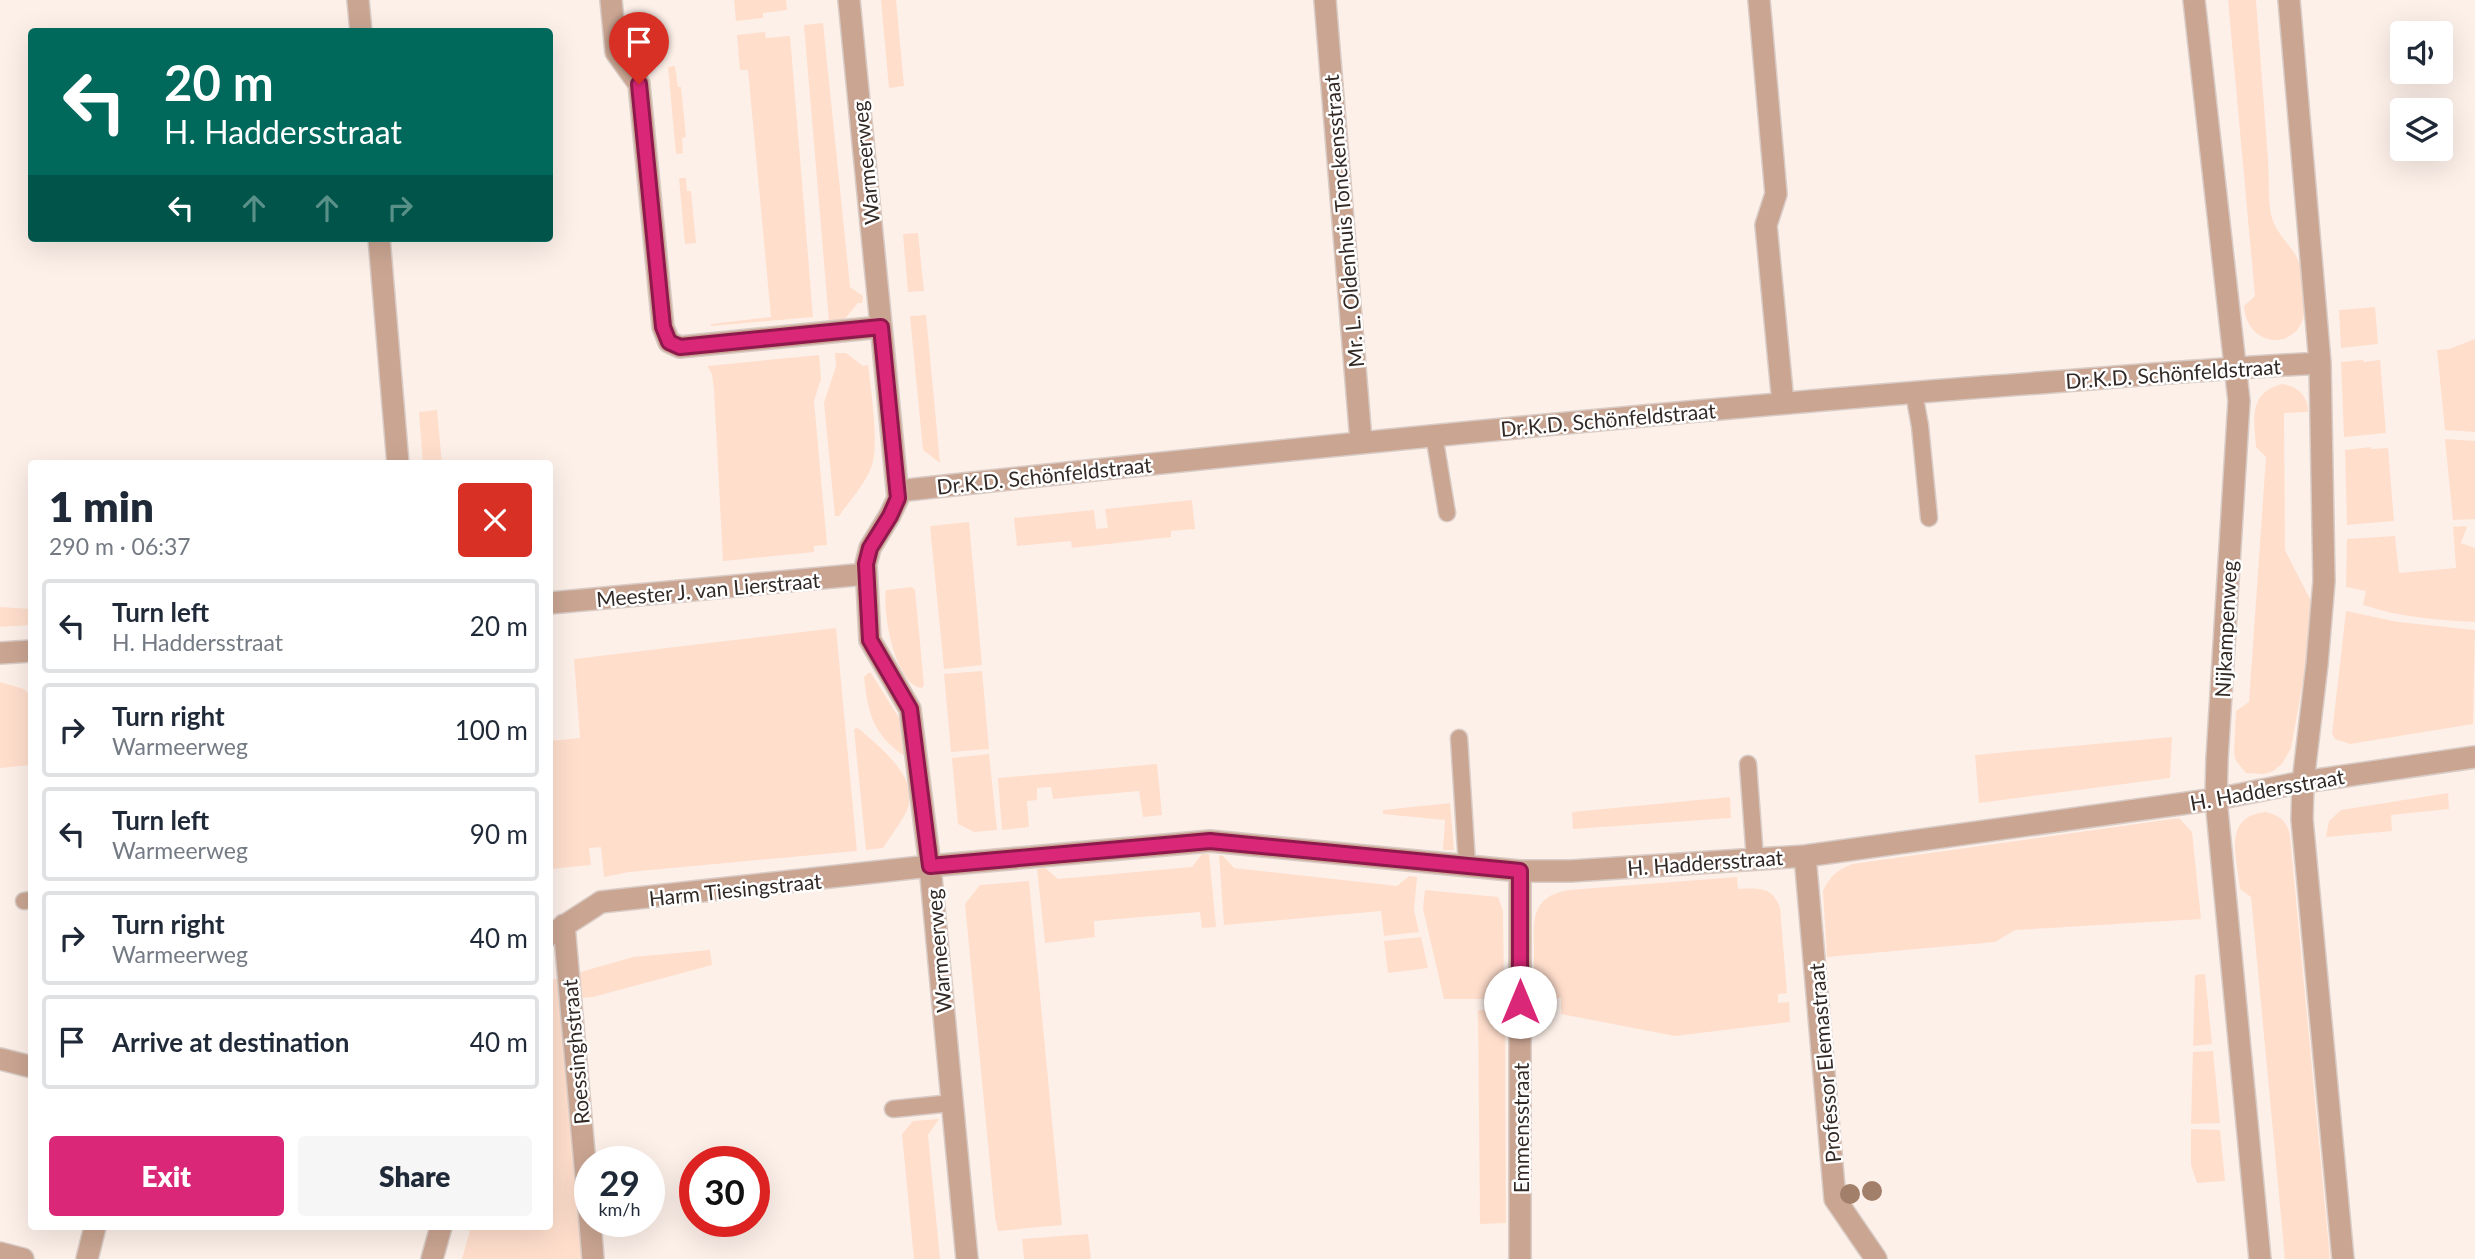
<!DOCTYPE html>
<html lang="en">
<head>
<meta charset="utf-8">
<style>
	:root { --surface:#fff; --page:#f6f6f7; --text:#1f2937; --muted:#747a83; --line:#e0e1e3; --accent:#db2777 }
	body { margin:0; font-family:Lato,sans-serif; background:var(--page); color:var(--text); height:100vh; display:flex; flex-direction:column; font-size:26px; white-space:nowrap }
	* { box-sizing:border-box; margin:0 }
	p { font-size:23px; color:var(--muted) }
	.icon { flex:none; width:38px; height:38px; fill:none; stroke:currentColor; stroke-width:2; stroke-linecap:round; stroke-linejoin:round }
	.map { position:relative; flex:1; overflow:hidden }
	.side { position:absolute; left:28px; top:460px; width:525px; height:770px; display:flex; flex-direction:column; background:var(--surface); border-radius:7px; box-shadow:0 7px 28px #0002 }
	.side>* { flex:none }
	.guide { position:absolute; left:28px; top:28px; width:525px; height:214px; border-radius:7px; box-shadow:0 7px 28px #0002; background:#00695c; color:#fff; overflow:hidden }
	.controls { position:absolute; left:2390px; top:21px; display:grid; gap:14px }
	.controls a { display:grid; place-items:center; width:63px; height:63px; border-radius:7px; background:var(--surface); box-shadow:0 7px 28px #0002; font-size:35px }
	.speed { position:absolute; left:574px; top:1146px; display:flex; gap:14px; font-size:35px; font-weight:700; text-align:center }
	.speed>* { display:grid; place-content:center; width:91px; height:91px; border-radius:50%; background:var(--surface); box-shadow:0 7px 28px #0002; line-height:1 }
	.speed small { font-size:18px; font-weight:400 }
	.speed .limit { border:10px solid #d22; background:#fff; color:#111 }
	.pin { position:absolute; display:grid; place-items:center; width:60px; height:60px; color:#fff; margin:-72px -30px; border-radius:50% 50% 50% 0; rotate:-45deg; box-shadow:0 0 7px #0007 }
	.pin .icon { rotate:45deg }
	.me { position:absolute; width:77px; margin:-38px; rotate:0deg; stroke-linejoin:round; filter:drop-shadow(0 0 5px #0008) }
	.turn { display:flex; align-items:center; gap:24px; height:147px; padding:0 21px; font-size:32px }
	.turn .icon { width:91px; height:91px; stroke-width:2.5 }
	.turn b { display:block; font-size:49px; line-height:60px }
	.lanes { display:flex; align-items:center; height:66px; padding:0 21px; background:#0003; justify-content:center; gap:35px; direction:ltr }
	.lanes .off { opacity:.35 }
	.round { display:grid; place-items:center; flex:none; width:74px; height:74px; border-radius:7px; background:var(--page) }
	.head { display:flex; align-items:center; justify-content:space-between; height:119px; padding:0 21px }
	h1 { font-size:42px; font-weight:800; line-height:52px }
	.cta { display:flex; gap:14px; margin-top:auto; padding:14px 21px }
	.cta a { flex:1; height:80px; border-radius:7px; background:var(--accent); color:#fff; font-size:28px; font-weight:800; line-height:80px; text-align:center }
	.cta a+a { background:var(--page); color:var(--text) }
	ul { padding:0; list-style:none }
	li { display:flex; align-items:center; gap:21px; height:94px; margin:0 14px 10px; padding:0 7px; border:4px solid var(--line); border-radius:7px }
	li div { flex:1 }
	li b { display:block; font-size:26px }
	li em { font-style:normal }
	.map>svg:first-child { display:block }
</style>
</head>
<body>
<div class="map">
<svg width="2475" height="1259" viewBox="0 0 2475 1259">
	<rect width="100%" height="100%" fill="#fdf0e9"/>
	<path fill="#ffdecc" d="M734,0H786L787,10L763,13V18L736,21Z
		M881,0H896L904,86L889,88Z
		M2228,0H2256C2260,53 2264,107 2268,160C2269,175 2268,205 2272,218C2277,235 2294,248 2300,264C2304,273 2305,301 2304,311C2304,325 2295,335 2283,339C2261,344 2245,327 2244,306L2255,296Z
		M823,23L850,287L863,296L862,303H858L843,321L829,322L804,25Z
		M765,32L766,38L790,36L813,317L711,326V324L771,317L748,70H740L737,35Z
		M675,66L678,87H681L686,137L682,138L683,153L676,154L668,67Z
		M679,178H686L687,191H691L696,243L685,244Z
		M918,233L924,291L908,292L903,234Z
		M2375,307L2378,344L2341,348L2339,310Z
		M926,315L940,463L923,450L910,316Z
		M2475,339V432L2445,430L2437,350L2449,349Z
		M835,353H846L863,366L868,365C871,389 879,443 872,465C868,480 849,502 839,516H835L824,403L836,366Z
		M819,355L821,379L814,401L827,545L814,546V552L723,561L714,390L712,374L707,366Z
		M2363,360L2364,362L2380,360L2386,433L2344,437L2341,362Z
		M2282,384C2298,386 2308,396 2308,412L2284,413L2285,550L2311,601L2304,676L2291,748L2282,764L2273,771L2264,774L2246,773L2236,761L2234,752L2236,711L2249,702L2266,457L2256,447C2254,419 2248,393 2282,384Z
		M437,410L442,464H423L419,412Z
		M2445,439L2475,441V519L2453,520Z
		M2371,447V449L2388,448L2394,521L2347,525L2345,450Z
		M1192,500L1195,529L1171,531V537L1072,548L1071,541L1017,546L1014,518L1094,510L1096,529L1108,528L1105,509Z
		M969,522L982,665L944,669L930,526Z
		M2464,526L2467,527L2461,543L2475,548V622C2437,620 2399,617 2363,605L2366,591L2346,587L2347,539L2395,536L2399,573L2456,568L2453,527Z
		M912,587L915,590L924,685L922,688C895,686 882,611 886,590Z
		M0,607L31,609V625L0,627Z
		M2346,611L2398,622L2475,630L2473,724L2350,744L2335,739L2332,734Z
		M836,628L857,851L629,872L604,877L601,847L589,848L591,865L550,869V741L580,738L574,659Z
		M982,671L989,749L951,752L944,674Z
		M868,673H871L901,721L906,757C873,735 868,714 864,677Z
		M0,682L24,689L31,696V765L0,768Z
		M858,728C877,745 916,774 909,804C908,813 889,839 883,848L866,850L854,729Z
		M2172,737L2170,778L1979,803L1975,755Z
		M989,754L997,830L974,832L958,824L952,758Z
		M1157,764L1162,815L1143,817L1139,791L1053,799L1051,787L1037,788V800L1027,801L1029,827L1002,830L998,778Z
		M2448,793L2449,809L2391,815L2392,831L2326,837L2329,821L2341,810Z
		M1730,797L1731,818L1573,829L1572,812Z
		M1450,803L1454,850H1443L1445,820L1383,814V810Z
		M2265,812C2280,815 2287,821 2290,836L2330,1259H2285L2251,897L2240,889C2237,857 2222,817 2265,812Z
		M2179,818L2192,832L2201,919L2015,930L1995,942L1827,957L1823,891C1829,877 1837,870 1852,864Z
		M1202,854H1209L1216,927L1202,928L1200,912L1094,921L1095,937L1045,943L1037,869L1045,868L1058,879L1192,867Z
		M1219,855L1223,856L1234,868L1397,886L1409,876L1417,877L1414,910L1419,932L1384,936L1381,911L1224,925Z
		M1737,877L1738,889C1758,888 1773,886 1780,908L1787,993L1778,994V1003L1789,1002L1790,1022L1675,1036L1561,1014V998H1534C1534,981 1534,964 1534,947C1533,917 1533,896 1569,890Z
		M1029,881L1062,1225L998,1231L995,1217L965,904L980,885Z
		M1425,890L1498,897L1503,911L1504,999H1444L1423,909Z
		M1421,937L1428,968L1388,973L1384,941Z
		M710,950L712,965L593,997L580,998L577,973L633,957Z
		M2205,974L2212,1044L2193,1046L2195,975Z
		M550,979H557L582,1259H462L471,1227H550Z
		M1505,1009L1506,1223L1480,1224L1478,1010Z
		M2213,1051L2220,1123L2191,1124L2193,1052Z
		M939,1119L928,1135L940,1259H914L902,1134L913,1121Z
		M2191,1129L2220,1130L2225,1181L2197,1183L2191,1165Z
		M1088,1234L1091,1259H1024L1022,1239Z"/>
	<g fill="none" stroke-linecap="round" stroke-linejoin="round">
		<defs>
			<path id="lane" d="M1914,393L1920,426L1929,518
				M1434,435L1447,513
				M1459,738L1467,865
				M1748,764L1755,859
				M24,901L32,900
				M893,1109L952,1103"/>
			<path id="street" d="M358,0L361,32
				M611,0L616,52L639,84L663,327L669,342L680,347L881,327
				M849,0L898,498L890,515L870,548L866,564L870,640L910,709L930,866L967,1259
				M1325,0L1361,441
				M1759,0L1776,194L1766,225L1783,403
				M2194,0L2239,401L2217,759L2216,799L2260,1259
				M2289,0L2320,363L2324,581L2317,664L2303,782L2302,819L2343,1259
				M379,238L398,464
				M898,491C1259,452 1621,415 1983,387C2095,379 2207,369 2320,363
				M550,603L866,574
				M0,653L32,651
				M1805,856L1835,1199L1876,1259
				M564,925L590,1221
				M550,935L601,902L930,866L1210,841L1520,871H1571L1805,856L2216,799L2303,782L2475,757
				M0,1059L32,1067
				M590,1222L593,1259
				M0,1253L23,1259
				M87,1259L95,1227
				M432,1259L441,1227
				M1520,1259V871"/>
		</defs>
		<use href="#lane" stroke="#d9ccc6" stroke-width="19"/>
		<use href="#street" stroke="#d9ccc6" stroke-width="24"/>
		<use href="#lane" stroke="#caa592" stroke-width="16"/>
		<use href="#street" stroke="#caa592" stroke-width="21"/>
	</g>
	<g fill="#a17f69">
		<circle cx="1872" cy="1191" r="10"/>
		<circle cx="1850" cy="1194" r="10"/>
	</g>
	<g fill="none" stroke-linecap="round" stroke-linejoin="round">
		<defs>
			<path id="route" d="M639,84L663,327L669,342L680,347L881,327L898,498L890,516L870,548L866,564L870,640L910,709L930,866L1210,841L1520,871V1002"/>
		</defs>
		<use href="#route" stroke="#8e194d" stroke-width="18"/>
		<use href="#route" stroke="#db2777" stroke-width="12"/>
	</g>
	<g text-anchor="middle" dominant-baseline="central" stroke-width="5" stroke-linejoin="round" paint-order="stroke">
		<g font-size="21" fill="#332a26" stroke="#fff">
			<text transform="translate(865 163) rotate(-96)">Warmeerweg</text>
			<text transform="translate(1343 221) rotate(-95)">Mr. L. Oldenhuis Tonckensstraat</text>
			<text transform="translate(2173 373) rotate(-4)">Dr.K.D. Schönfeldstraat</text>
			<text transform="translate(1608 419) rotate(-5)">Dr.K.D. Schönfeldstraat</text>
			<text transform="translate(1044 475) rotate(-6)">Dr.K.D. Schönfeldstraat</text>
			<text transform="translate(708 589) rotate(-5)">Meester J. van Lierstraat</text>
			<text transform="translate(2225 629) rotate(-87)">Nijkampenweg</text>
			<text transform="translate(2267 789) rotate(-10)">H. Haddersstraat</text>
			<text transform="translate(1705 862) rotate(-4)">H. Haddersstraat</text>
			<text transform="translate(735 889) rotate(-6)">Harm Tiesingstraat</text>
			<text transform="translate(938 951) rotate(-95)">Warmeerweg</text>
			<text transform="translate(575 1052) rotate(-95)">Roessinghstraat</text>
			<text transform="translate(1824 1063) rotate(-95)">Professor Elemastraat</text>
			<text transform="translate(1520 1128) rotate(-90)">Emmensstraat</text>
		</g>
	</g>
</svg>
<div class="controls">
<a><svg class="icon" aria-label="sound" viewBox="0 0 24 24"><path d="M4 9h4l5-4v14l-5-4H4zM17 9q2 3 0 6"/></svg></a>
<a><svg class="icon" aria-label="layers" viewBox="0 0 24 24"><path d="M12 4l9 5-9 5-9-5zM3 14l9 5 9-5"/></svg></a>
</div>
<div class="speed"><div>29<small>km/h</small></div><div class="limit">30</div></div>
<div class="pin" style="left:639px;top:84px;background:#d93025"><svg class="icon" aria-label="arrive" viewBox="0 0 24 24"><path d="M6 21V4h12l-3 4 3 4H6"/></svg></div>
<svg class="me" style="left:1520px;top:1002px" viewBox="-20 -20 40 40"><circle r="19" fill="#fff"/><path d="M0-13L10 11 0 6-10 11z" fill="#db2777"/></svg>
<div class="guide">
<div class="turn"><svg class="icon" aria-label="left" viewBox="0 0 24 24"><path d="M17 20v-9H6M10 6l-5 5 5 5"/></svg><div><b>20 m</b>H. Haddersstraat</div></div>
<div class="lanes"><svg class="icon" aria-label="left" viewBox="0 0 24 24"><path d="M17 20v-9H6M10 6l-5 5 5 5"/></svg><svg class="icon off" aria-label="ahead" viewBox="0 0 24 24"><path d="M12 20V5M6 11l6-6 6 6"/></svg><svg class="icon off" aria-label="ahead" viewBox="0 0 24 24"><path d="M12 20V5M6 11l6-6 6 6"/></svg><svg class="icon off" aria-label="right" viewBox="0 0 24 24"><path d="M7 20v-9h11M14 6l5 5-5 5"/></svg></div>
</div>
<section class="side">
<div class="head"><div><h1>1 min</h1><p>290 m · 06:37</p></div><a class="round" style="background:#d93025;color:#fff"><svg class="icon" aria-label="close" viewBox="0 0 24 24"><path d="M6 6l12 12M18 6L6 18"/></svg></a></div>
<ul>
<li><svg class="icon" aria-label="left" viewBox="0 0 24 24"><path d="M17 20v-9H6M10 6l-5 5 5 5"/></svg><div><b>Turn left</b><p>H. Haddersstraat</p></div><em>20 m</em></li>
<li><svg class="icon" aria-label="right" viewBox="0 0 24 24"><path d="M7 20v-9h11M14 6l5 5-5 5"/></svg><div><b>Turn right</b><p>Warmeerweg</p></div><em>100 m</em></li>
<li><svg class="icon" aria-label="left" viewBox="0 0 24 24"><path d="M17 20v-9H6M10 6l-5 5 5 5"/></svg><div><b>Turn left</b><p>Warmeerweg</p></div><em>90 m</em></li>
<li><svg class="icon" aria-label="right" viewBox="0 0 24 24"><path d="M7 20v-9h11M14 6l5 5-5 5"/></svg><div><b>Turn right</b><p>Warmeerweg</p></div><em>40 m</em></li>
<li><svg class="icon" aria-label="arrive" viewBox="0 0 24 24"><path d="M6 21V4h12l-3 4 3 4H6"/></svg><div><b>Arrive at destination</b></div><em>40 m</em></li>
</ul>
<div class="cta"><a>Exit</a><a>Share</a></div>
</section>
</div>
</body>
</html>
